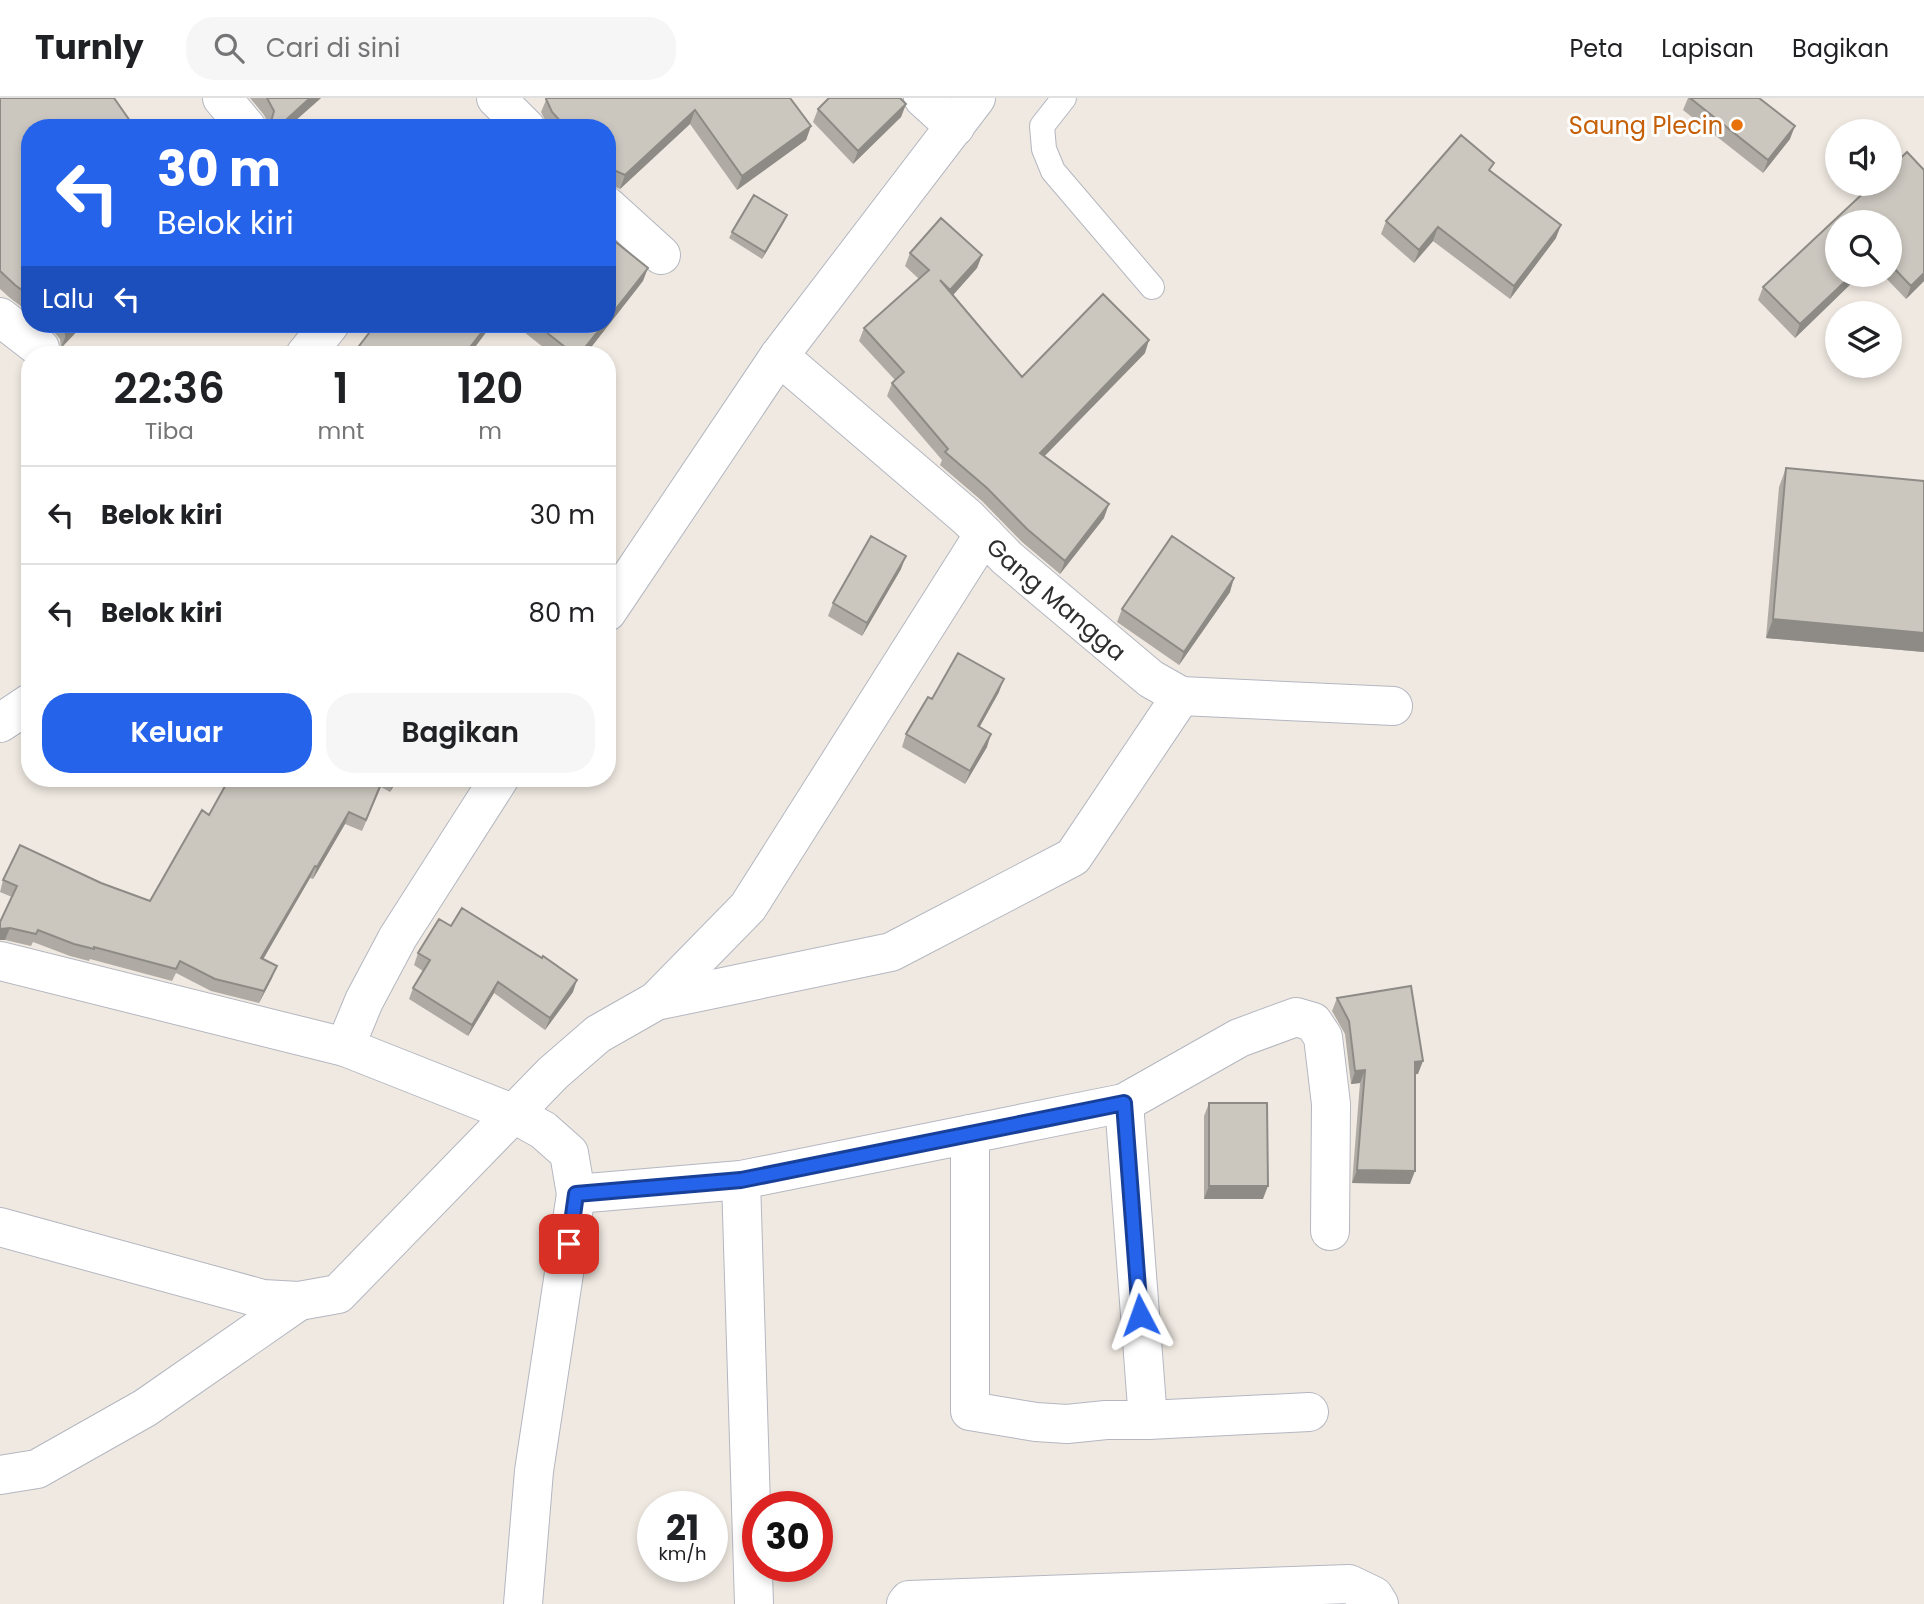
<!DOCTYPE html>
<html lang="id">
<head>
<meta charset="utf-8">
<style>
	:root { --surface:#fff; --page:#f6f6f6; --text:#202124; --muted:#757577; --line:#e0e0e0; --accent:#2563eb }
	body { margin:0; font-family:Poppins,sans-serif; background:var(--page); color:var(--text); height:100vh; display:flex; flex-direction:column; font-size:26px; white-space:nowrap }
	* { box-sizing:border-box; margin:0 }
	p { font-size:23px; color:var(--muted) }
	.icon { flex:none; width:38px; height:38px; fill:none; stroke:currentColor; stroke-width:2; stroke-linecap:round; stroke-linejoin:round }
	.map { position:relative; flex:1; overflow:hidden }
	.panel { position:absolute; left:21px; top:248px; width:595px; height:441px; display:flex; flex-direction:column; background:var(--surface); border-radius:28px; box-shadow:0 4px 10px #0003 }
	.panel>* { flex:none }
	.banner { position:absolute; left:21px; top:21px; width:595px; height:214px; border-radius:28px; box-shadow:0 4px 10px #0003; background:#2563eb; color:#fff; overflow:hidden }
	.fabs { position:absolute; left:1825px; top:21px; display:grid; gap:14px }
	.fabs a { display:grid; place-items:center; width:77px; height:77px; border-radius:50%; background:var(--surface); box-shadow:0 4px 10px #0003; font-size:35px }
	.speed { position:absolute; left:637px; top:1393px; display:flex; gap:14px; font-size:35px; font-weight:700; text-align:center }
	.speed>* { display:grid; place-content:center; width:91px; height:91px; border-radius:50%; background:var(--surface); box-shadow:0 4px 10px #0003; line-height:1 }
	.speed small { font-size:18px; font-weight:400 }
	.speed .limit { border:10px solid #d22; background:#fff; color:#111 }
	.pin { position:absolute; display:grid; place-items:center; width:60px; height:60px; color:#fff; margin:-30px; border-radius:14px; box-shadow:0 4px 10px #0006 }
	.me { position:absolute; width:77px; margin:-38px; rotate:356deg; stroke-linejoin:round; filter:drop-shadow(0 0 5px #0008) }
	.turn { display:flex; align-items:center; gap:24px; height:147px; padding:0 21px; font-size:32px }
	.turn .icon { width:91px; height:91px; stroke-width:2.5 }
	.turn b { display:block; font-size:49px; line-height:60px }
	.then { display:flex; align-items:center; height:66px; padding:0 21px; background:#0003; gap:14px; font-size:26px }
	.eta { display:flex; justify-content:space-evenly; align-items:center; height:119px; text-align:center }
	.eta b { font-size:42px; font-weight:600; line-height:49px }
	.action { display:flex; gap:14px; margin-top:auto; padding:14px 21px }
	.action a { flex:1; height:80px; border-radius:28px; background:var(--accent); color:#fff; font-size:28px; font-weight:600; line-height:80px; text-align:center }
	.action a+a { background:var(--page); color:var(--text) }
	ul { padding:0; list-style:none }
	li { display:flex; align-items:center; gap:21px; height:98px; padding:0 21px; border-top:2px solid var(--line) }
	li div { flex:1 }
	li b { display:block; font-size:26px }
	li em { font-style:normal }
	header { display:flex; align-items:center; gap:42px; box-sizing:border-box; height:98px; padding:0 35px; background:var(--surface); border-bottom:2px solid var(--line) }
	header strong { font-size:33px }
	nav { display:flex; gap:38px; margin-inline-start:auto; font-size:24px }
	.search { width:490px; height:63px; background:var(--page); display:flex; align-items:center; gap:18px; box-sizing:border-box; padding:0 24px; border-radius:28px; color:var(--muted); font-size:26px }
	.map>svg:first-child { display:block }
</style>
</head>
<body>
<header>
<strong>Turnly</strong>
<div class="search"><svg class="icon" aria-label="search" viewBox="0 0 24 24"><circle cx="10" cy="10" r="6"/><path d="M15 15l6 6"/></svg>Cari di sini</div>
<nav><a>Peta</a><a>Lapisan</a><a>Bagikan</a></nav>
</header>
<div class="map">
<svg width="1924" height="1506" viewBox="0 0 1924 1506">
	<rect width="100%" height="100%" fill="#efe9e1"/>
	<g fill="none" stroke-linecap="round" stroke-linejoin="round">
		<defs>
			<path id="service" d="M1064,0L1042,28L1044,51L1053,73L1152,189"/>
			<g id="minor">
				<path d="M222,0L247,30"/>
				<path d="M496,0L526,30"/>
				<path d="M923,0L955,29"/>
				<path d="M607,108L661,157"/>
				<path d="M0,219L40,250"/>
				<path d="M305,257L330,226"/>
				<path id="s1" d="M779,258L968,420L1007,460L1151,581L1181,598L1393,608"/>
				<path d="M607,514L779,258L976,0"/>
				<path d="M0,625L30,605"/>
				<path d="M499,681L398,839L364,903L345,949L512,1015L543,1032L569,1055L576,1096L534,1373L523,1506"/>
				<path d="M0,863L345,949"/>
				<path d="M656,903L891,854L1073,759L1181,598"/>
				<path d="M1124,1005L1148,1322"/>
				<path d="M970,1036V1313L1036,1324L1067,1326L1106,1322H1148L1309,1314"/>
				<path d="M741,1082L754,1506"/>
				<path d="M576,1096L741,1082L1124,1005L1239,940L1296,919L1313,924L1323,939L1331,1006L1330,1133"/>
				<path d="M0,1129L263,1201L299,1203L338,1196L553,975L598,936L656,903L748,809L984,436"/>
				<path d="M0,1377L37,1371L145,1310L299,1203"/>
				<path d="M906,1506L909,1502L1349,1486L1374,1498L1379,1506"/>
			</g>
		</defs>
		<use href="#service" stroke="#b4b7c1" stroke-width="26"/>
		<use href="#minor" stroke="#b4b7c1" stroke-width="40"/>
		<use href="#service" stroke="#fff" stroke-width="24"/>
		<use href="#minor" stroke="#fff" stroke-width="38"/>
	</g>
	<path fill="#afaba4" d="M0,0L30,30V215L10,200L0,191Z
		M250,0H321L287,30H268L269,27L264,17Z
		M545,0H790L811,28L806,42L737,92L690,26L620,91L611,87L607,30H549L541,14L546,2Z
		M1688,0H1759L1790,41L1763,75L1683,12Z
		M906,6L901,19L853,66L813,24L818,11Z
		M1491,73L1556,140L1510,201L1433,143L1414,165L1381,136L1386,123Z
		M1873,86L1924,183L1906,201L1883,177H1890V124L1838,177H1860L1795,240L1758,202L1763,189Z
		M784,124L762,161L729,140L732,134Z
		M910,155L982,157L977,170L953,197L1022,279L1145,255L1044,358L1104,420L1060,476L1022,444L982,403L940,367L942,362L887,298L892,285L895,282L859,243L864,230L919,181L905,168Z
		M643,183L585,257H553L514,226H607Z
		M44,226H84L61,250L60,241L53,233Z
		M376,226H500L496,233L490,229L469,257H354L356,252Z
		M1786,370L1924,383V554L1766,540L1779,389Z
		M901,471L862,538L828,518L833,505Z
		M1230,494L1179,567L1117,524L1122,511Z
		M999,594L979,629L987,649L965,686L902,649L906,636L932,601Z
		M229,681H398L390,694L381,689L362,733L345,726L313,781L310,780L263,861L272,880L259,905L211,893L176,875L172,883L90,861L89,863L70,858L33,844L31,848L5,842H0V824L12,799L0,794L3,782L101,785L150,803L209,717Z
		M418,855L573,894L545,932L494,895L468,938L409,901L413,890L423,873L414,867Z
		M1337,900L1418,976H1415L1410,1086L1352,1085L1360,985L1351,986L1345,936L1332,913Z
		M1209,1005L1263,1101H1204V1018Z"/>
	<path fill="#8e8b86" d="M310,0H321L287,30H277Z
		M906,6L901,19L853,66L858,53Z
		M695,12L690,26L620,91L625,77Z
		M811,28L806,42L737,92L742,78Z
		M1795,28L1790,41L1763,75L1768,62Z
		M607,73H616L611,87H607Z
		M787,117L784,124L762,161L765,154Z
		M1561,127L1556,140L1510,201L1514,188Z
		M1438,129L1433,143L1414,165L1419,152Z
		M982,157L977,170L946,205L950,192Z
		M648,170L643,183L585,257H579L604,226H607V222Z
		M1924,175V183L1906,201L1911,188Z
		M1852,177H1860L1795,240L1800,226Z
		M76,226H84L61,250L66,237Z
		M488,226H491L490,229L469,257H464Z
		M1149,242L1145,255L1035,368L1040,355Z
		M1109,406L1104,420L1060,476L1065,463Z
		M906,458L901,471L862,538L867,525Z
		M1234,480L1230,494L1179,567L1184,554Z
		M1773,521L1924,535V554L1766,540Z
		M1004,581L999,594L973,641L978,628Z
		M991,636L987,649L965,686L970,673Z
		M395,681H398L390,694Z
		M349,714L345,726L313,781L317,769Z
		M315,768L310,780L257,872L261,860Z
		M10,830L5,842H0V831Z
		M277,868L272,880L259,905L264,893Z
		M577,882L573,894L545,932L550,920Z
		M498,884L494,895L468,938L472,927Z
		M1423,963L1418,976L1410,977L1415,964Z
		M1365,972L1360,985L1351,986L1355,973Z
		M1357,1072L1415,1073L1410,1086L1352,1085Z
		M1209,1088H1268L1263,1101H1204Z"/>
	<path fill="#cbc7bf" stroke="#8e8b86" stroke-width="2" d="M0,0H114L135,30H30V198L15,187L0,173Z
		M267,0H310L277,30H272L270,27L274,13Z
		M547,0H790L811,28L742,78L695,12L625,77L616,73H607V30H560L563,26L552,14L546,1Z
		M829,0H900L906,6L858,53L818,11Z
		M1690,0H1759L1795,28L1768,62Z
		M1461,37L1494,65L1489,72L1561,127L1514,188L1438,129L1419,152L1386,123Z
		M1907,54L1924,72V175L1911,188L1890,166V124H1838V177H1852L1800,226L1763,189L1873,86H1890V70Z
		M754,97L787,117L765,154L732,134Z
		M941,120L982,157L950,192L940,182L1022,279L1103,196L1149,242L1040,355L1109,406L1065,463L1027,431L987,390L945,354L948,351L892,285L904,274L864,230L929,172L910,155Z
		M607,137L648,170L607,222Z
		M63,226H76L66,237L65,228Z
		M376,226H488L464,257H363L356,252Z
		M536,226H604L579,257H575Z
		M1786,370L1924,383V535L1773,521Z
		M871,438L906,458L867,525L833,505Z
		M1172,438L1234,480L1184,554L1122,511Z
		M958,555L1004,581L978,628L991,636L970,673L906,636L928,599L932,601Z
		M229,681H383L366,722L349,714L317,769L315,768L261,860L277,868L264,893L215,881L180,863L176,871L94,849V851L74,846L38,832L36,836L10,830L0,831V824L17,788L3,782L20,747L101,785L150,803L202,712L209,717Z
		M462,810L542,860L543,858L577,882L550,920L498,884L472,927L413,890L430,862L418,855L439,821L451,828Z
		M1411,888L1423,963L1415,964V1073L1357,1072L1365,972L1355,973L1349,923L1337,900Z
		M1209,1005H1267L1268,1088H1209Z"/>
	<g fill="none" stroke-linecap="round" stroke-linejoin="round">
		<defs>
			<path id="route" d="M569,1146L576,1096L741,1082L1124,1005L1140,1217"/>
		</defs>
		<use href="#route" stroke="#184099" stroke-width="18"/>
		<use href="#route" stroke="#2563eb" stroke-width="12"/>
	</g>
	<circle fill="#e8710a" stroke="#fff" stroke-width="2.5" cx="1737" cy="27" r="7"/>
	<g text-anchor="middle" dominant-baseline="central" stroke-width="6" stroke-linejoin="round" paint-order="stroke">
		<g font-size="24" fill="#c56008" stroke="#fff" text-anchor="end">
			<text x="1723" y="27">Saung Plecin</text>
		</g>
		<g font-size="24" fill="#2e2e2e" stroke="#fff">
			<text stroke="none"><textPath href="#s1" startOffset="369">Gang Mangga</textPath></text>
		</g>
	</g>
</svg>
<div class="fabs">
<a><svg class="icon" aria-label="sound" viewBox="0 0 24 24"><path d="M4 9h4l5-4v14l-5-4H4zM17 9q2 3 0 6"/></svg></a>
<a><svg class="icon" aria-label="search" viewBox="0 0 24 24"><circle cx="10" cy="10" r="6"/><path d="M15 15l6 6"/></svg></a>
<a><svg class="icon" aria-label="layers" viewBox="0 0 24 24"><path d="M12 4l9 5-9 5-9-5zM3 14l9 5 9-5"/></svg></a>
</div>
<div class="speed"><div>21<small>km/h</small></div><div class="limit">30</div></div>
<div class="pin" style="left:569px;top:1146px;background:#d93025"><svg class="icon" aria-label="arrive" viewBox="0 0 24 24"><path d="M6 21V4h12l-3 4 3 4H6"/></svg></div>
<svg class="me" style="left:1140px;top:1217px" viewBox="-20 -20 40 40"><path d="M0-17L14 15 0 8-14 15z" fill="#2563eb" stroke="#fff" stroke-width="4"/></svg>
<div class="banner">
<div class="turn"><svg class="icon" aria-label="left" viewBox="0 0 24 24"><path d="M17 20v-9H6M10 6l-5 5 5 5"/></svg><div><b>30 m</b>Belok kiri</div></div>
<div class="then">Lalu<svg class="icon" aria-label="left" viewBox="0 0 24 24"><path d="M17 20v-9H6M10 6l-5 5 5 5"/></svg></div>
</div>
<section class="panel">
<div class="eta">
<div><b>22:36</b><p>Tiba</p></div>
<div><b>1</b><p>mnt</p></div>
<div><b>120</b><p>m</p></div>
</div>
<ul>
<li><svg class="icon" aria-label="left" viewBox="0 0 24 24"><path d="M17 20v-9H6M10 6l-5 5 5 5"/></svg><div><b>Belok kiri</b></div><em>30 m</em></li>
<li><svg class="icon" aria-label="left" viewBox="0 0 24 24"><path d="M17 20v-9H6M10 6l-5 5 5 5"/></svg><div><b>Belok kiri</b></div><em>80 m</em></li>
</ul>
<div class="action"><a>Keluar</a><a>Bagikan</a></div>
</section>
</div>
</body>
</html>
